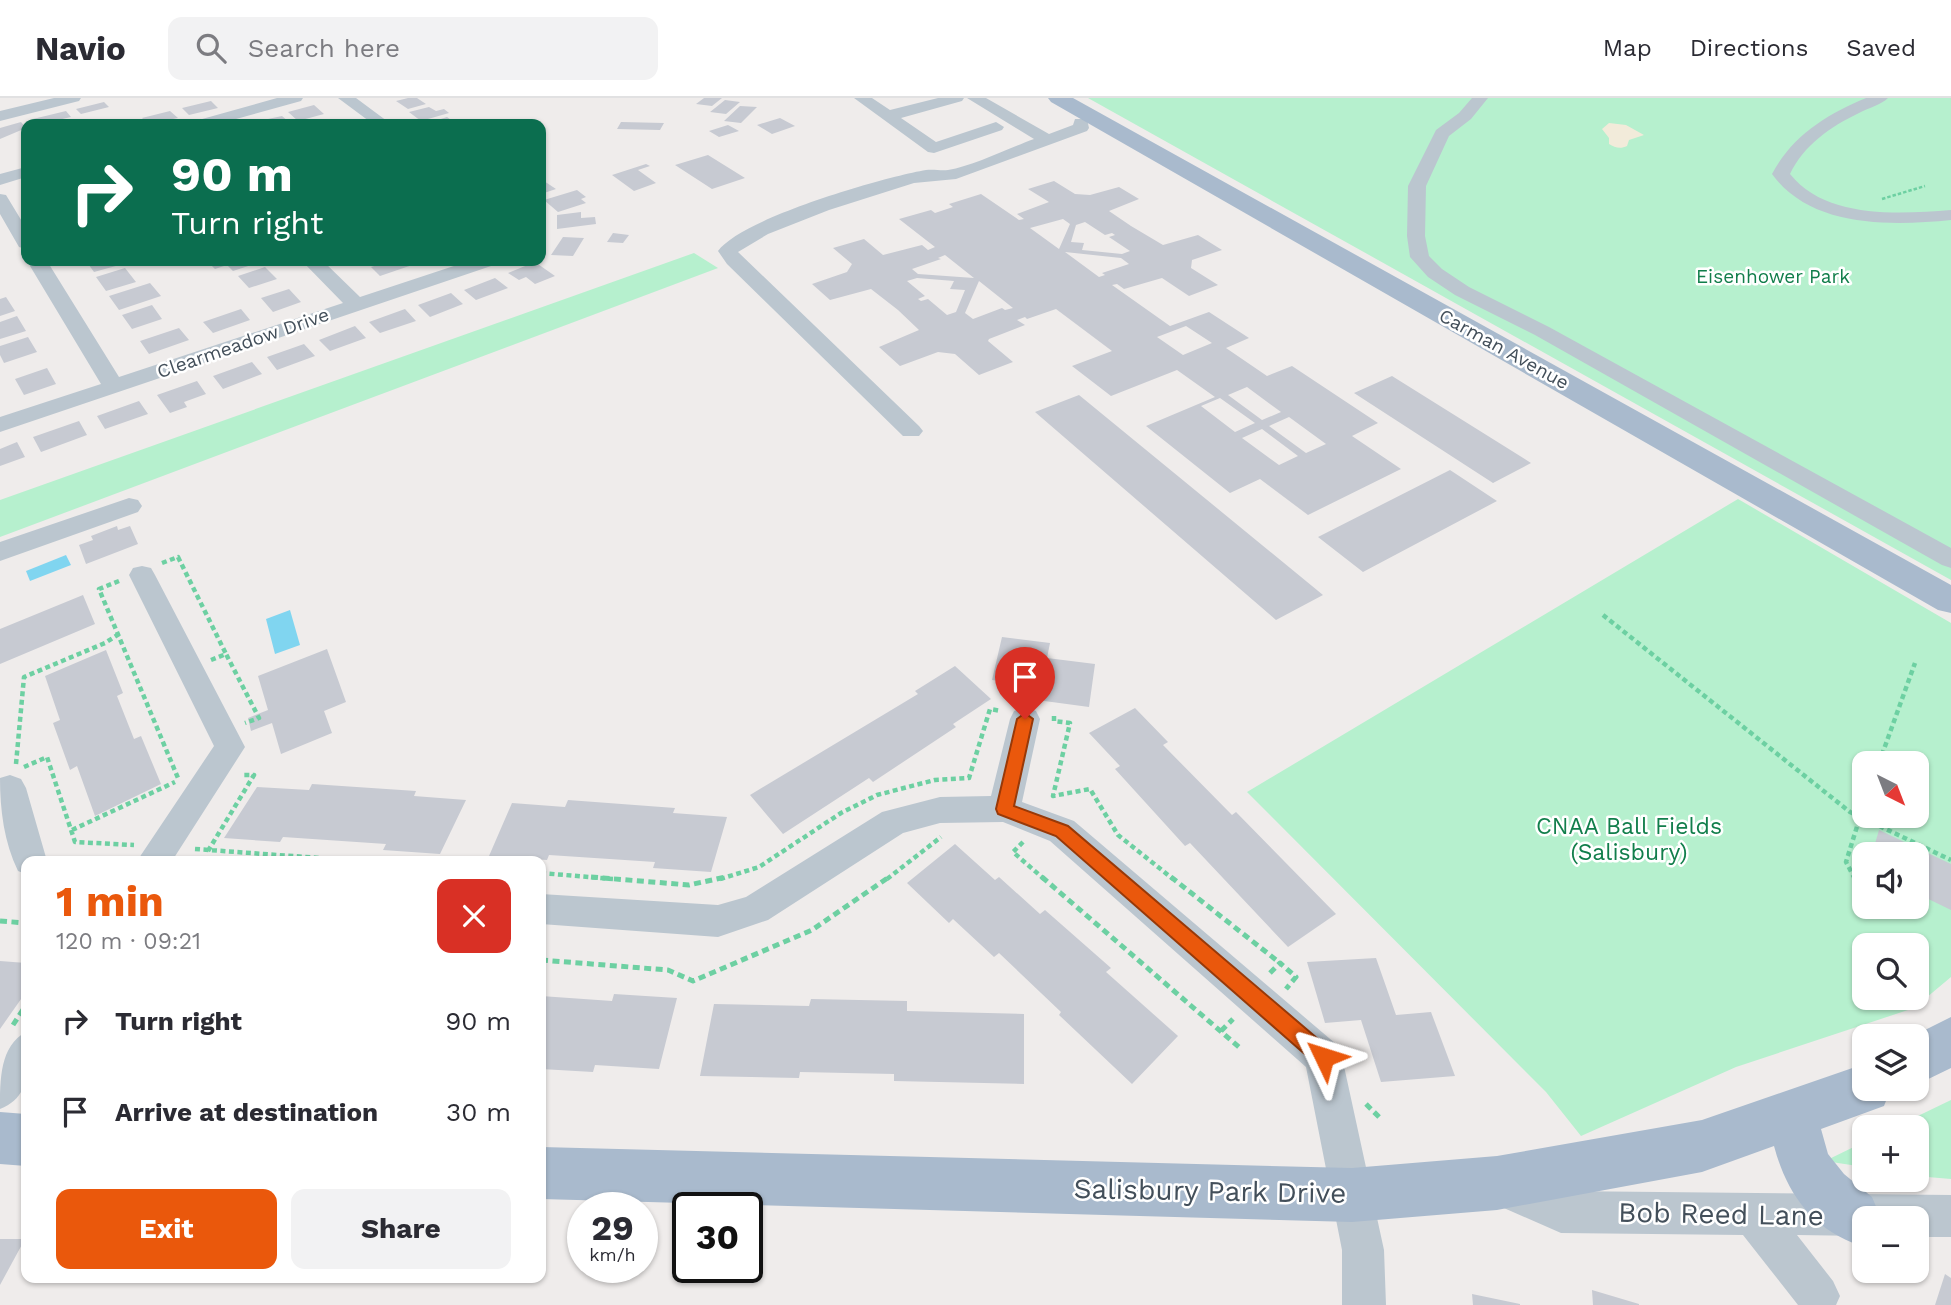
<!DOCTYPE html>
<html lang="en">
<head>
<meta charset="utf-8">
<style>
	:root { --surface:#fff; --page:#f2f2f3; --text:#2b2b33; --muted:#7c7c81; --line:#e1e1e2; --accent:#ea580c }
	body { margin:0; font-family:"Work Sans",sans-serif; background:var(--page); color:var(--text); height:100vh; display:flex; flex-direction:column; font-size:26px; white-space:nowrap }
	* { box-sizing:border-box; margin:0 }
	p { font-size:23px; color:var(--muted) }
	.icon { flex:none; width:38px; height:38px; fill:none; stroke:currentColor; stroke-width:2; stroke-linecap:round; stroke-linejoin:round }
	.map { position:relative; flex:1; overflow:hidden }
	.details { position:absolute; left:21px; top:758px; width:525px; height:427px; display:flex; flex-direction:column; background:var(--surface); border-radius:14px; box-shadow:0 2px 5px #0004 }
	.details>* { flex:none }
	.hud { position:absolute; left:21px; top:21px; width:525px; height:147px; border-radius:14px; box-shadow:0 2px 5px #0004; background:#0b6e4f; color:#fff; overflow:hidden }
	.needle { width:46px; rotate:138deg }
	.tools { position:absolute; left:1852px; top:653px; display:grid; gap:14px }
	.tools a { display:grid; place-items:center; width:77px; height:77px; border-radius:14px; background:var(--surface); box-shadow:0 2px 5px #0004; font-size:35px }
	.speed { position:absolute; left:567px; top:1094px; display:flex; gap:14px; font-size:35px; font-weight:700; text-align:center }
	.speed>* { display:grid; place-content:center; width:91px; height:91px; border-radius:50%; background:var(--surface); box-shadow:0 2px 5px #0004; line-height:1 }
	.speed small { font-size:18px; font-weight:400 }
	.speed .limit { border:4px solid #111; border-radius:10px; background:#fff; color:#111 }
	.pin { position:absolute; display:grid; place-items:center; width:60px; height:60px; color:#fff; margin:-72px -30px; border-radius:50% 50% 50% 0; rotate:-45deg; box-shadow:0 0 7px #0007 }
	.pin .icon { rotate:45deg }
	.me { position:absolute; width:77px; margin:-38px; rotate:311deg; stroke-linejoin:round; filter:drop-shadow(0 0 5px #0008) }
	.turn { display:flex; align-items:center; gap:24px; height:147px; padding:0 35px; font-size:32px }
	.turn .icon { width:91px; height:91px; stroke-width:2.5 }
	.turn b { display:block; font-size:49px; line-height:60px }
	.round { display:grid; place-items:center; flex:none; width:74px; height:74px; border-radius:14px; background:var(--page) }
	.head { display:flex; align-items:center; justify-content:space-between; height:119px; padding:0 35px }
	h1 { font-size:42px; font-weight:700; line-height:52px; color:var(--accent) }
	.action { display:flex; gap:14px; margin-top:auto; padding:14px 35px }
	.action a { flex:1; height:80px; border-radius:14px; background:var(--accent); color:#fff; font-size:28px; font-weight:700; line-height:80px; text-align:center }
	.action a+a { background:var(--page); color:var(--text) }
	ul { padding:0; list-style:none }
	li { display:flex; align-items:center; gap:21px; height:91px; padding:0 35px }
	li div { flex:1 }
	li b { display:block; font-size:26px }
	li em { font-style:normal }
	header { display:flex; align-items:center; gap:42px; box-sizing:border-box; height:98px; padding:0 35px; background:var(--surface); border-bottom:2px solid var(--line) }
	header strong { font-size:33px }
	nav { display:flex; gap:38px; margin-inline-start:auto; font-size:24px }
	.search { width:490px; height:63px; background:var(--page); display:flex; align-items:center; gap:18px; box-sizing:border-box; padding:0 24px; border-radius:14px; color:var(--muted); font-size:26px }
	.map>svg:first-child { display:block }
</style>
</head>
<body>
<header>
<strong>Navio</strong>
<div class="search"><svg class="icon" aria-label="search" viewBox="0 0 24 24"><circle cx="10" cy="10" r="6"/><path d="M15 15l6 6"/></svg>Search here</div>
<nav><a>Map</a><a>Directions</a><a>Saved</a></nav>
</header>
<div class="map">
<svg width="1951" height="1207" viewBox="0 0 1951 1207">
	<rect width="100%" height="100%" fill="#efeceb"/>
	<path fill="#b6f0ce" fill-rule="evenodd" d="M1088,0H1951V482Z
		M694,155L718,170L0,439V402Z
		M1738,401L1951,525V879L1914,910L1736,969L1581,1038L1546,994L1247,694ZM1864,665H1916V718H1864ZM1864,756H1916V808H1864ZM1864,847H1916V900H1864Z
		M1951,1002V1081L1916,1078V1029H1895Z
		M1864,1044V1069L1825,1063Z"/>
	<path fill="#f2ebda" d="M1609,25L1626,27L1644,37L1629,42L1627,48C1621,51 1615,50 1609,46V40L1602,31Z"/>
	<path fill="#80d5f0" d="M66,457L71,467L30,483L26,473Z
		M290,512L300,547L275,556L266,521Z"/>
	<path fill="#c7cad2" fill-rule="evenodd" d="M408,0H417L426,6L408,11L396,3Z
		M704,0H722L712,8L696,6Z
		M725,2L740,4L726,16L710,14Z
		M211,3L218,10L189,17L182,10Z
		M104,4L109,9L81,16L76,11Z
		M314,7L324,16L298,23L288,14Z
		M740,8L757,9L741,25L724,23Z
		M429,9L436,13L444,11L449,15L421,23L409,14Z
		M66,13L71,19L58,22L60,26H37L33,21Z
		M170,13L178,20L148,26L142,20Z
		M282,18L289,24L280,26L254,24Z
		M447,19L457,26H425Z
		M780,20L795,28L772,36L757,27Z
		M21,24L26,30L0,41V30Z
		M621,24L664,25L660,32L617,31Z
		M728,27L739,33L719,39L709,33Z
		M708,57L745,80L712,91L675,67Z
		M646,66L650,68L638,72L656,85L634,93L612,77Z
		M541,81L556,91L541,96Z
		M1054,83L1075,96L1090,97L1119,89L1139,101L1109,113L1131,128L1163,147L1198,137L1222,152L1192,162L1191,170L1218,187L1189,198L1162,180L1124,191L1117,186L1112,187L1170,228L1209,214L1249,240L1226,250L1267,278L1292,268L1378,325L1352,338L1401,371L1308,417L1260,381L1230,395L1146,328L1215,299L1177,272L1111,298L1072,268L1112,253L1056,211L1027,221L1025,219L1017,222L1025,227L989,241L988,243L1013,264L979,277L955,256L938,254L900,268L879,249L919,232L898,212L871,191L830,202L812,186L847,174L852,166L833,150L864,141L883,157L922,147L928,152L935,149L899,121L931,112L935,115L953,109L949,106L981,96L1019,122L1024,121L1017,116L1049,104L1028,91ZM1063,121L1070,126L1059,151L1030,130ZM1085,124L1105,137L1112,135L1115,137L1109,139L1130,153L1122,156L1082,152L1084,145L1071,144L1076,127ZM1065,154L1121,160L1129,166L1102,175L1105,177L1099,179ZM945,157L974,180L918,176L912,171L941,161L938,160ZM917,180L954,183L950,191L965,192L956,214L947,217L928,201L921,203L918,201L925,198L907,183ZM979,183L1013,210L1005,212L1002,210L973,221L965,215ZM1186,228L1212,245L1183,257L1157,239ZM1247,289L1281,314L1262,322L1228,297ZM1220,300L1255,325L1235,334L1201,308ZM1289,319L1326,346L1306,355L1269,328ZM1262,331L1298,358L1279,367L1242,340Z
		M577,92L586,99L581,101L586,105L558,114L544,102Z
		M581,114V120L595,119L596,126L557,131V117Z
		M613,135L629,137L623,145L607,144Z
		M563,139L584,140L573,158L551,157Z
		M86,163H120L123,166L94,174Z
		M215,163H264L233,173L227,167L215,171L209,165Z
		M390,163H424L380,178L371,169Z
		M535,164L555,178L535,186L526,179L519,182L508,175Z
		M265,169L277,181L249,190L238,178Z
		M125,170L136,184L106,193L96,179Z
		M495,180L508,190L476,202L464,192Z
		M150,185L161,198L119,212L109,198Z
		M289,191L301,204L273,214L261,200Z
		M451,195L463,206L430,219L418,207Z
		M6,199L15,213L0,218V201Z
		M152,207L162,221L132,231L122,217Z
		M241,211L250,222L213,235L203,224Z
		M405,211L416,223L380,235L369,224Z
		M17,218L26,233L0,241V224Z
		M355,228L366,240L330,253L319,242Z
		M179,230L189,242L149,256L140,243Z
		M28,239L37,254L4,265L0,257V248Z
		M304,246L315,258L277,272L267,259Z
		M252,264L262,276L223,291L213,278Z
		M47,270L56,286L24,297L15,281Z
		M1392,278L1531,365L1493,385L1354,295Z
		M197,283L206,296L184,304L187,309L170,315L157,297Z
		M1079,297L1323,497L1276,522L1035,314Z
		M139,303L148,316L105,331L97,318Z
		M79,323L87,337L41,354L33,339Z
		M17,344L25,359L0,368V351Z
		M1450,372L1497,403L1363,474L1318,439Z
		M117,428L118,432L130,428L138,446L86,466L79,447L93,442L91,438Z
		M83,497L95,526L0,566V531Z
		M1002,539L1050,545L1047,560L1095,566L1089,609L1037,602L1040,588L992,582Z
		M327,551L346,604L324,613L332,635L281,656L272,625L251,633L248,620L268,612L258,578Z
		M106,552L123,595L117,598L134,641L141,638L161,686L95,718L77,668L70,672L53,625L60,622L45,578Z
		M955,568L991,601L953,626L956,629L873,684L869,680L783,736L750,697L918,596L915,593Z
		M1135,610L1168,644L1163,647L1232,717L1236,714L1336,816L1288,849L1190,745L1185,748L1115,671L1120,668L1089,635Z
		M312,686L416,693L414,698L466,702L440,756L383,752L386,746L283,739L280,744L224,740L257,689L309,692Z
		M568,702L675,710L673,715L727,719L711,774L653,770L655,764L549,757L547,762L489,758L512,705L565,709Z
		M1879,732L1951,766V812L1916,795V756H1872Z
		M955,746L995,782L999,779L1040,816L1045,812L1111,870L1106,874L1178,938L1132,986L1059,917L1061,914L999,855L994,859L953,821L949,825L907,785Z
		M1376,860L1396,917L1431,914L1455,978L1381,984L1361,922L1325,925L1307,864Z
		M0,863L26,865V894L0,931Z
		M614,896L677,900L659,971L595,967L593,974L541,971V898L612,903Z
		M811,901L907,903V913L1024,916V986L894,983V976L800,974L799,980L700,978L714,906L809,908Z
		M0,1141H25L0,1187Z
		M1945,1176L1951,1180V1207H1935Z
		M1592,1192L1639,1206V1207H1593Z
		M1472,1196L1520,1206V1207H1473Z"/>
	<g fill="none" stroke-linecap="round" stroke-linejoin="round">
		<path stroke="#6dd0a2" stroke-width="2.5" stroke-dasharray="3.5 2" stroke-linecap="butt" d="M1882,101L1925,88"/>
		<path stroke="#6dd0a2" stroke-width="4.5" stroke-dasharray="5 3.5" stroke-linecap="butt" d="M162,465L178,459L226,556
			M119,483L99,491L178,680
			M1603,517L1850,714L1951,762
			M211,562L226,556L259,620L245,625
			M1054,618V623L1070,625L1053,698L1090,691L1118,737L1173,781
			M1879,665L1915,565
			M16,666L24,579L105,545L119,536
			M24,669L47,659L75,744L134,747
			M72,732L175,684
			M1023,744L1013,754L1044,781
			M195,751L361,763
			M208,753L254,677H242
			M416,763H453
			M541,775L613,781
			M720,781L759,769L841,715L877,697L935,682L969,680L990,611L1001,613
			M887,781L941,739
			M1855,781L1846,764L1864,706"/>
		<path stroke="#6dd0a2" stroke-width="5" stroke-dasharray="7 4.5" stroke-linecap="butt" d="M591,779L689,787L726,779
			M1042,779L1240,950
			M1171,779L1280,865
			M1854,779L1864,797
			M0,823L26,825
			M541,862L668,872L693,883L812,832L889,779
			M1270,875L1280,865L1296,879L1286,891
			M13,927L26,907
			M1221,933L1233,921
			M1366,1006L1381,1021"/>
		<path fill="#bbc6cf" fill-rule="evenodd" d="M54,0H81L79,3L0,23V13Z
			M277,0H303L301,3L218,26H193L195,23Z
			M338,0H356L391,26H373Z
			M854,0H872L890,12L938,0H964L962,3L901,20L936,44L996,24L1004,29L1002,32L934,55L928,54Z
			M967,0H986L1049,36L1073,27L1075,21H1087L1089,30L1087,33L956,81L914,85L829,112L768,136L738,154L919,328L923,333L919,338H903L727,166L718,153C742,120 884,79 926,72C934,71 941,73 948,72C973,68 1009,50 1034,41Z
			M1472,0H1488L1471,21L1449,38L1426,88L1425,138L1429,158L1442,171L1469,189L1549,229L1951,450V470L1942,467L1535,237L1455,197L1428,179L1410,159L1407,138L1408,88L1436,32L1459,15Z
			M1866,0H1888C1881,7 1868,10 1859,15C1830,29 1804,47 1790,76C1826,121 1898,116 1951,112V122C1891,128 1811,130 1772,76C1792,38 1827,16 1866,0Z
			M26,69V79L0,87V76Z
			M0,96L6,97L26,130V151L19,149L0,116Z
			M27,163H47L119,279L343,205L302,163H323L360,199L469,163H497L494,167L0,334V319L101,286Z
			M129,400L138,402L142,408L138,414L0,463V444Z
			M142,468L151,470L155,477L245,649L172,763H137L214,648L129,477L133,470Z
			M1025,609L1036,613L1040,621L1022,704L1074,723L1336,946L1342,959L1384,1152L1386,1207H1342V1152L1306,969L1050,743L1003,724L940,725L903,735L768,822L718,839L541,826V796L718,807L746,799L882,714L940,699L991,698L1010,621L1014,613Z
			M10,677L21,681L26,690L47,763H26V776L18,773C4,744 0,712 0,680Z
			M26,934C27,965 34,998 0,1011C0,981 0,948 26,934Z
			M1503,1067L1562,1093L1951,1097V1139H1916V1120H1864V1138L1797,1137L1833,1183L1840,1198L1836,1207H1798L1743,1137L1561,1135L1488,1103L1482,1088L1488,1073Z"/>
		<path fill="#a9bacd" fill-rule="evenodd" d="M1048,0H1073L1951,487V515L1938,512L1051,4Z
			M1951,919V970L1916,987V938H1913Z
			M1864,966V990H1891L1884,1008L1821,1031L1828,1056L1844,1076L1872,1099L1880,1118L1864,1120V1141L1853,1145C1809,1127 1786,1093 1774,1048L1702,1074L1497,1112L1352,1124L541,1101V1049L1352,1070L1497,1058L1702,1022Z
			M0,1014L26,1016V1068L0,1066Z"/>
	</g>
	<path fill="#ea580c" stroke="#983908" stroke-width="2" d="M1025,615L1033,621L1014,708L1068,728L1331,952L1334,959L1331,966L1324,969L1316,966L1056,738L998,716L996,711L1017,621Z"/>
	<g text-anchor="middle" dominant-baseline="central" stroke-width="5" stroke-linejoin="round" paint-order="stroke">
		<g font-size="19" fill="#117e4b" stroke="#fff">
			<text x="1773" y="178">Eisenhower Park</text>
		</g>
		<g font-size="19" fill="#434f5a" stroke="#fff">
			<text transform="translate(243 245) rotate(-19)">Clearmeadow Drive</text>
			<text transform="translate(1504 251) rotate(29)">Carman Avenue</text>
		</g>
		<g font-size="23" fill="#117e4b" stroke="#fff">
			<text x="1629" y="728">CNAA Ball Fields<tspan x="1629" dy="26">(Salisbury)</tspan></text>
		</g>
		<g font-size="28" fill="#434f5a" stroke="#fff">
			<text transform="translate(1210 1093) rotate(1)">Salisbury Park Drive</text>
			<text transform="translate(1721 1116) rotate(1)">Bob Reed Lane</text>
		</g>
	</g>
</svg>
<div class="tools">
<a><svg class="needle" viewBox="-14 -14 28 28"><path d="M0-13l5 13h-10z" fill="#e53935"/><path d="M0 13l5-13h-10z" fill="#7c7c81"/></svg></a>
<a><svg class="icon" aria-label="sound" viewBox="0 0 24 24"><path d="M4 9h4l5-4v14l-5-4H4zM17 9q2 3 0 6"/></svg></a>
<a><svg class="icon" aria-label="search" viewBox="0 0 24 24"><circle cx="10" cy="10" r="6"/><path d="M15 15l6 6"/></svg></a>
<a><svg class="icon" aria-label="layers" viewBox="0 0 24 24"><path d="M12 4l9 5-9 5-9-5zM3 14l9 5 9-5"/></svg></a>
<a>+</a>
<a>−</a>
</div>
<div class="speed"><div>29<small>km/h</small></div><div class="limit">30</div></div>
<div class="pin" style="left:1025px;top:621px;background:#d93025"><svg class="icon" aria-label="arrive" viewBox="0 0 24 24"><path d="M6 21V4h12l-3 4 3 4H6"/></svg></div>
<svg class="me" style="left:1324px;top:959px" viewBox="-20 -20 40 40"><path d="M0-17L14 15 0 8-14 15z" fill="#ea580c" stroke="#fff" stroke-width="4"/></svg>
<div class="hud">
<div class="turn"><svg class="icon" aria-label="right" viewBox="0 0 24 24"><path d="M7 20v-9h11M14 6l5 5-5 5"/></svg><div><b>90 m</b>Turn right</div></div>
</div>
<section class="details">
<div class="head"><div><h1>1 min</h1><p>120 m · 09:21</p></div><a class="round" style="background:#d93025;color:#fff"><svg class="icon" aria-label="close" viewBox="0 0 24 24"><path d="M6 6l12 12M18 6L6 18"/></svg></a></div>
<ul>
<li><svg class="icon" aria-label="right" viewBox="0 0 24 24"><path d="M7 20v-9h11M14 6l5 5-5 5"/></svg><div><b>Turn right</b></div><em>90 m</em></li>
<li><svg class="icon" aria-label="arrive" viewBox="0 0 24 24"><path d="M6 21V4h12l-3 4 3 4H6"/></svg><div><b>Arrive at destination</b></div><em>30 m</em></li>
</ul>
<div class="action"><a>Exit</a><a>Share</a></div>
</section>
</div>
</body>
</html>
